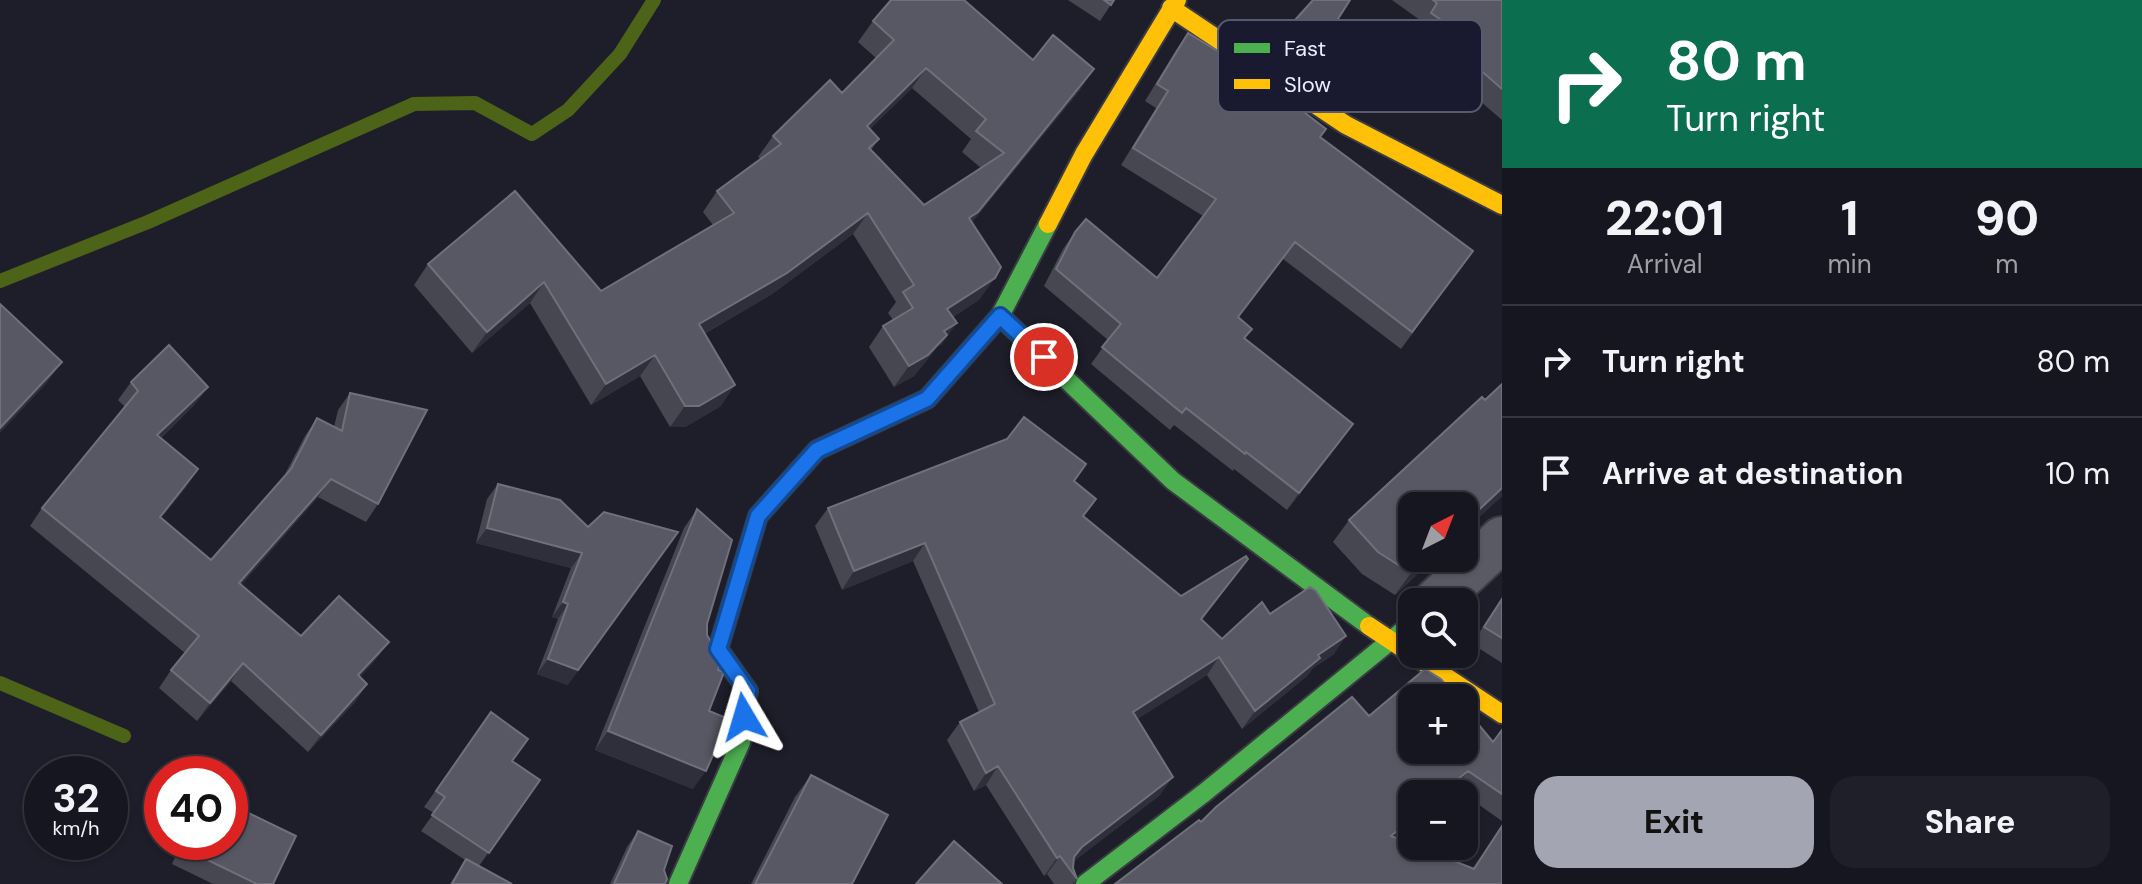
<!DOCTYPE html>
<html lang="en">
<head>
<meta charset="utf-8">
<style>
	:root { --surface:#161620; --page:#1f1f29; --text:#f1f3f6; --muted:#9e9fa5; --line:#35353e; --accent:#a4a5b2 }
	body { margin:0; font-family:"DM Sans",sans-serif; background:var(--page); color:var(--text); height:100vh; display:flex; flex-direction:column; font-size:30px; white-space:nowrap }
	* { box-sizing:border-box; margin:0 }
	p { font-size:26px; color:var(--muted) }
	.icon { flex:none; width:44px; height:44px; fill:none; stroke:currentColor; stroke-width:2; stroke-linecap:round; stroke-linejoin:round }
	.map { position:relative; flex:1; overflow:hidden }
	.panel { display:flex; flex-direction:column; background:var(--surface); width:640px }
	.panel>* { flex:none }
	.guide { background:#0b6e4f; color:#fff; overflow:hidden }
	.needle { width:52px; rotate:42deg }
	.controls { position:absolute; left:1398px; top:492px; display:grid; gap:16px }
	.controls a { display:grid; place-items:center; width:80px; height:80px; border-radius:16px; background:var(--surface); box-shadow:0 2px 6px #0004,0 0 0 2px var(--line); font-size:40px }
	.speed { position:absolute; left:24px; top:756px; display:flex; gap:16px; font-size:40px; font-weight:700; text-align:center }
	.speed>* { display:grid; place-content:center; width:104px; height:104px; border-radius:50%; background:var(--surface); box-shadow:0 2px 6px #0004,0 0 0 2px var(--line); line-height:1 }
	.speed small { font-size:20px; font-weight:400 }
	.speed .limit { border:12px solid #d22; background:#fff; color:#111 }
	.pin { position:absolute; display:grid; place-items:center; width:68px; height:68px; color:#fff; margin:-34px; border:4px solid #fff; border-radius:50%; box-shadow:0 2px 8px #0007 }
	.me { position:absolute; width:88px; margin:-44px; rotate:353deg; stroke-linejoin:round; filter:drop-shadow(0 0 6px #0008) }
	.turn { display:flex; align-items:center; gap:28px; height:168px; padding:0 32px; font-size:36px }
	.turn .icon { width:104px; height:104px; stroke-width:2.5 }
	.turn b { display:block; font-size:56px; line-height:68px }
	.eta { display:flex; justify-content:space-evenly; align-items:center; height:136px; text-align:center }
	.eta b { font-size:48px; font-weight:800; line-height:56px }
	.action { display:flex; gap:16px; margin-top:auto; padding:16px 32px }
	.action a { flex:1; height:92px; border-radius:24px; background:var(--accent); color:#111; font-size:32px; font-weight:800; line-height:92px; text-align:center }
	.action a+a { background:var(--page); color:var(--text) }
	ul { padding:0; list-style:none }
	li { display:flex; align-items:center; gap:24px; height:112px; padding:0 32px; border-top:2px solid var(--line) }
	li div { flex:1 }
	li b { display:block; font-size:30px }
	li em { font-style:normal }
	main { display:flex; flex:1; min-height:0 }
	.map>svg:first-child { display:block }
</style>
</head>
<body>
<main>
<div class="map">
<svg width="1502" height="884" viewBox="0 0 1502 884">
	<rect width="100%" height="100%" fill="#1e1e2a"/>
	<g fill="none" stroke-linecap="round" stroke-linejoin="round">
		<path stroke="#4d6317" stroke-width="14" d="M0,281L148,222L414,104L475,103L532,134L568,110L620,54L654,0
			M0,683L124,736"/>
		<defs>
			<path id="street" d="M1435,602L1502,539"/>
			<path id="fast" d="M1000,316L1173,481L1369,626
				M678,884L741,742L748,691L718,649L758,516L817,450L927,399L1000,316L1048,224
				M1085,884L1204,793L1411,624"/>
			<path id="slow" d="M1171,8L1346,125L1502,205
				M1048,224L1084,154L1177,0
				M1369,626L1502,714"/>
		</defs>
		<use href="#street" stroke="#3b3b44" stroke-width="48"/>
		<use href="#fast" stroke="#3b3b44" stroke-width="22"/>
		<use href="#slow" stroke="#3b3b44" stroke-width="22"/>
		<use href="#street" stroke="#595a63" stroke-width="44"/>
		<use href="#fast" stroke="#4caf50" stroke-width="18"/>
		<use href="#slow" stroke="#ffc107" stroke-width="18"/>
	</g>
	<path fill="#464751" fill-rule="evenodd" d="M1068,0H1114L1100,21Z
		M1392,0H1502V120L1439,66L1448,54L1417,32L1424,23Z
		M1295,20L1322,44L1309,64L1281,40Z
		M873,21L1033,60L1080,90L972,222L980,299L953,317L942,344L938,346L914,376L894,387L869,347L883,326L893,320L888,313L896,302L853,234L772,294L704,334L721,406L685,427H670L640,376L591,405L530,303L472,353L414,285L428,264L601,291L713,225L703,212L717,191L761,159L758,157L773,136L842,93L876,58L858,42ZM912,88L971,139L962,152L981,168L924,205L871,150L879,139L870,129Z
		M1188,33L1280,93L1320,137L1473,251L1401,349L1283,259L1238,317L1245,339L1341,441L1287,510L1234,469L1233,471L1174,425L1170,430L1091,364L1108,340L1044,286L1063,249L1075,232L1157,278L1203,216L1121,165L1156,108L1145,101L1176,50Z
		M131,382L208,387L195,404L161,438L198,469L186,487L161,518L211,560L283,478L305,436L317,418L334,427L338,410L350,393L378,504L366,522L318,497L241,585L301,636L389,642L376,659L360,677L367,684L355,702L308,752L231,681L197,721L159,688L171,670L185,653L30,526L42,508L125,407L118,400Z
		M1074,481L1084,517L1181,596L1248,559L1202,620L1222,639L1270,614L1334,654L1313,668L1307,676L1242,729L1207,675L1137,719L1160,795L1074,861L1073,868L1077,879L1073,884H1054L1047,874L1044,876L986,785L974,791L947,740L960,722L979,712L913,561L842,590L815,526L828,508Z
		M498,484L588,527L568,685L537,674L558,619L552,617L571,568L476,543L487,499Z
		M1502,496L1464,531V506L1412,558H1435L1395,595L1362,574L1333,542L1349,520Z
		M697,509L707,624L709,711L693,789L595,750L684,528Z
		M1502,597V663L1472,644Z
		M491,712L513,761L540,780L479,866L512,884H450L465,860L421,831L434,813L424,807Z
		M1369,716L1493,742L1502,730V821L1455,788L1448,794H1412V825L1397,838L1473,868L1502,825V884L1201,822Z
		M811,775L852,884H751L795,797Z
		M638,831L664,870L665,884H610L627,847Z
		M182,842H230L273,884H213L172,864Z"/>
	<path fill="#2e2f3a" d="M926,68L912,88L852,147L867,126Z
		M1094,69L1080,90L963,233L969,218Z
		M868,213L853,234L772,294L684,345L699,324Z
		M995,278L980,299L933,330L947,309Z
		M544,282L530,303L472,353L487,332Z
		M957,323L942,344L938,346L914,376L894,387L909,366L944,331Z
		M655,355L640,376L591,405L606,384Z
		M62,362L46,384L0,433V428Z
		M735,385L721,406L685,427H670L685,406Z
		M208,387L195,404L145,453L157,435Z
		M1353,424L1341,441L1287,510L1299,493Z
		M198,469L186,487L148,534L160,517Z
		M331,479L318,497L227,601L239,583Z
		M1502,488V496L1464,531V524Z
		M487,528L582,553L571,568L476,543Z
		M678,532L568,685L537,674L548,659Z
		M925,543L913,561L842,590L854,571Z
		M1427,558H1435L1395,595L1411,573Z
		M1248,559L1235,577L1188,637L1201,619Z
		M563,602L568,604L558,619L552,617Z
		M1346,636L1334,654L1313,668L1307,676L1242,729L1255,711L1318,655Z
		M389,642L376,659L346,693L358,675Z
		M1219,657L1207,675L1120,730L1133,712Z
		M243,663L231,681L197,721L210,703Z
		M367,684L355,702L308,752L321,735Z
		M608,731L706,771L693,789L595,750Z
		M998,766L986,785L974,791L986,773Z
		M1468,771L1455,788L1448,794H1440Z
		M1173,777L1160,795L1069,865L1082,847Z
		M1412,818V825L1379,853L1391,836Z
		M1060,856L1047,874L1044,876L1057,858Z"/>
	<path fill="#575863" stroke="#6f707b" stroke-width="2" fill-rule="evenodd" d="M891,0H964L1033,60L1053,35L1094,69L978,212L969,218L1001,267L995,278L947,309L957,323L944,331L947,335L928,355L909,366L883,326L913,308L903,292L914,285L868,213L787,273L699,324L735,385L699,406H685L655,355L606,384L544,282L487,332L428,264L515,191L601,291L734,213L717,191L781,144L773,136L830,80L842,93L894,40L873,21ZM926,68L986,119L976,131L1004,153L924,205L869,148L879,139L867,126Z
		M1104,0H1114L1111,5Z
		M1313,0H1350L1322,44L1295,20Z
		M1433,0H1502V89L1453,46L1463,35L1431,13L1437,3Z
		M1188,33L1282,90L1279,93L1326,129L1320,137L1473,251L1412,332L1295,242L1238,317L1252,329L1244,338L1353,424L1299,493L1246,452L1245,454L1186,408L1182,413L1102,347L1121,324L1056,269L1075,232L1086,219L1157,278L1216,199L1133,148L1168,91L1157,84Z
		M0,304L62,362L0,428Z
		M169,345L208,387L157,435L198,469L160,517L211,560L291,469L317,418L342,431L350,393L427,410L378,504L331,479L239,583L301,636L339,596L389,642L358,675L367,684L321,735L243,663L210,703L171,670L199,636L42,508L138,391L131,382Z
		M1502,384V488L1464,524V506H1412V558H1427L1411,573L1378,552L1349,520L1482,397L1485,400Z
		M1024,417L1086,464L1074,481L1096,499L1083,516L1181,596L1246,556L1248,559L1201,619L1222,639L1262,602L1270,614L1310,587L1316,591L1346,636L1318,655L1320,658L1255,711L1219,657L1133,712L1173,777L1082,847L1074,857L1073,868L1077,879L1060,856L1057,858L998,766L986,773L960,722L995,704L925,543L854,571L828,508L1007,439Z
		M498,484L560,500L588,527L604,512L678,532L578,670L548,659L568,604L563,602L582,553L487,528Z
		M697,509L732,540L707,624V635L721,659L718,670L724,672L709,711L729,719L706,771L608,731Z
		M1502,599V638L1484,627Z
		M1425,669L1441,679L1456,698H1412V750H1464V707L1493,742L1502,730V794L1468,771L1440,794H1412V818L1391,836L1412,844V846H1417L1474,869L1502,826V884H1115L1199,820L1201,822L1216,807L1352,697L1369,716Z
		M491,712L528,739L512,761L540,780L489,853L432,815L445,797L436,791Z
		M811,775L888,815L852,884H755Z
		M230,804L296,836L273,884H257L183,848L186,842H230Z
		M638,831L672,846L664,870L667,879L665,884H614Z
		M954,841L1002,884H916Z
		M466,859L512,884H452Z"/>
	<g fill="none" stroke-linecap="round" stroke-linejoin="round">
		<defs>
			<path id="route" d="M744,717L748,691L718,649L758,516L817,450L927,399L1000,316L1044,357"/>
		</defs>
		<use href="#route" stroke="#114b97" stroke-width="20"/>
		<use href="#route" stroke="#1a73e8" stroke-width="14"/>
	</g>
	<rect x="1218" y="20" width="264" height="92" rx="12" fill="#191a2f" stroke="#58596c" stroke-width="2"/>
	<rect x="1234" y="43" width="36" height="10" fill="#4caf50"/>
	<rect x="1234" y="79" width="36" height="10" fill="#ffc107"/>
	<g font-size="22" fill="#ecedfc">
		<text x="1284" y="56">Fast</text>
		<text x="1284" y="92">Slow</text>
	</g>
</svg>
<div class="controls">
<a><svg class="needle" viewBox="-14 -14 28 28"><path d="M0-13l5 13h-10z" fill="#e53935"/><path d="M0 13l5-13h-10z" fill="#9e9fa5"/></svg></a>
<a><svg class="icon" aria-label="search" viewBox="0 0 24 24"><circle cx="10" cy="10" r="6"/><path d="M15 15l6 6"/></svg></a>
<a>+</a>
<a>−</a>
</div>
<div class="speed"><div>32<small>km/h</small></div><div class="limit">40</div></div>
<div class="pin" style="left:1044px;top:357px;background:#d93025"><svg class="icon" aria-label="arrive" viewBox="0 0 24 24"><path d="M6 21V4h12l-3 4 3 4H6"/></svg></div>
<svg class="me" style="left:744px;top:717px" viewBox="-20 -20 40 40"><path d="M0-17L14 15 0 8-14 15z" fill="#1a73e8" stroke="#fff" stroke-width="4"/></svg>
</div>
<section class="panel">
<div class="guide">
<div class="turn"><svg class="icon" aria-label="right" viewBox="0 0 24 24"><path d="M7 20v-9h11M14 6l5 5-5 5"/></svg><div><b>80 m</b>Turn right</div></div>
</div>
<div class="eta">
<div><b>22:01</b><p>Arrival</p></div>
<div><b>1</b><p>min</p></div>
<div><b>90</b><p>m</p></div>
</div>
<ul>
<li><svg class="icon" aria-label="right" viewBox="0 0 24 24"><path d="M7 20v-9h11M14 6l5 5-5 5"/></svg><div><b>Turn right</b></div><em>80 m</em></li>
<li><svg class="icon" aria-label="arrive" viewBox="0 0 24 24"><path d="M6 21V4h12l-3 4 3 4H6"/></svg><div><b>Arrive at destination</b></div><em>10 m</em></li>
</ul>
<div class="action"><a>Exit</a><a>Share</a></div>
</section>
</main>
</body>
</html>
